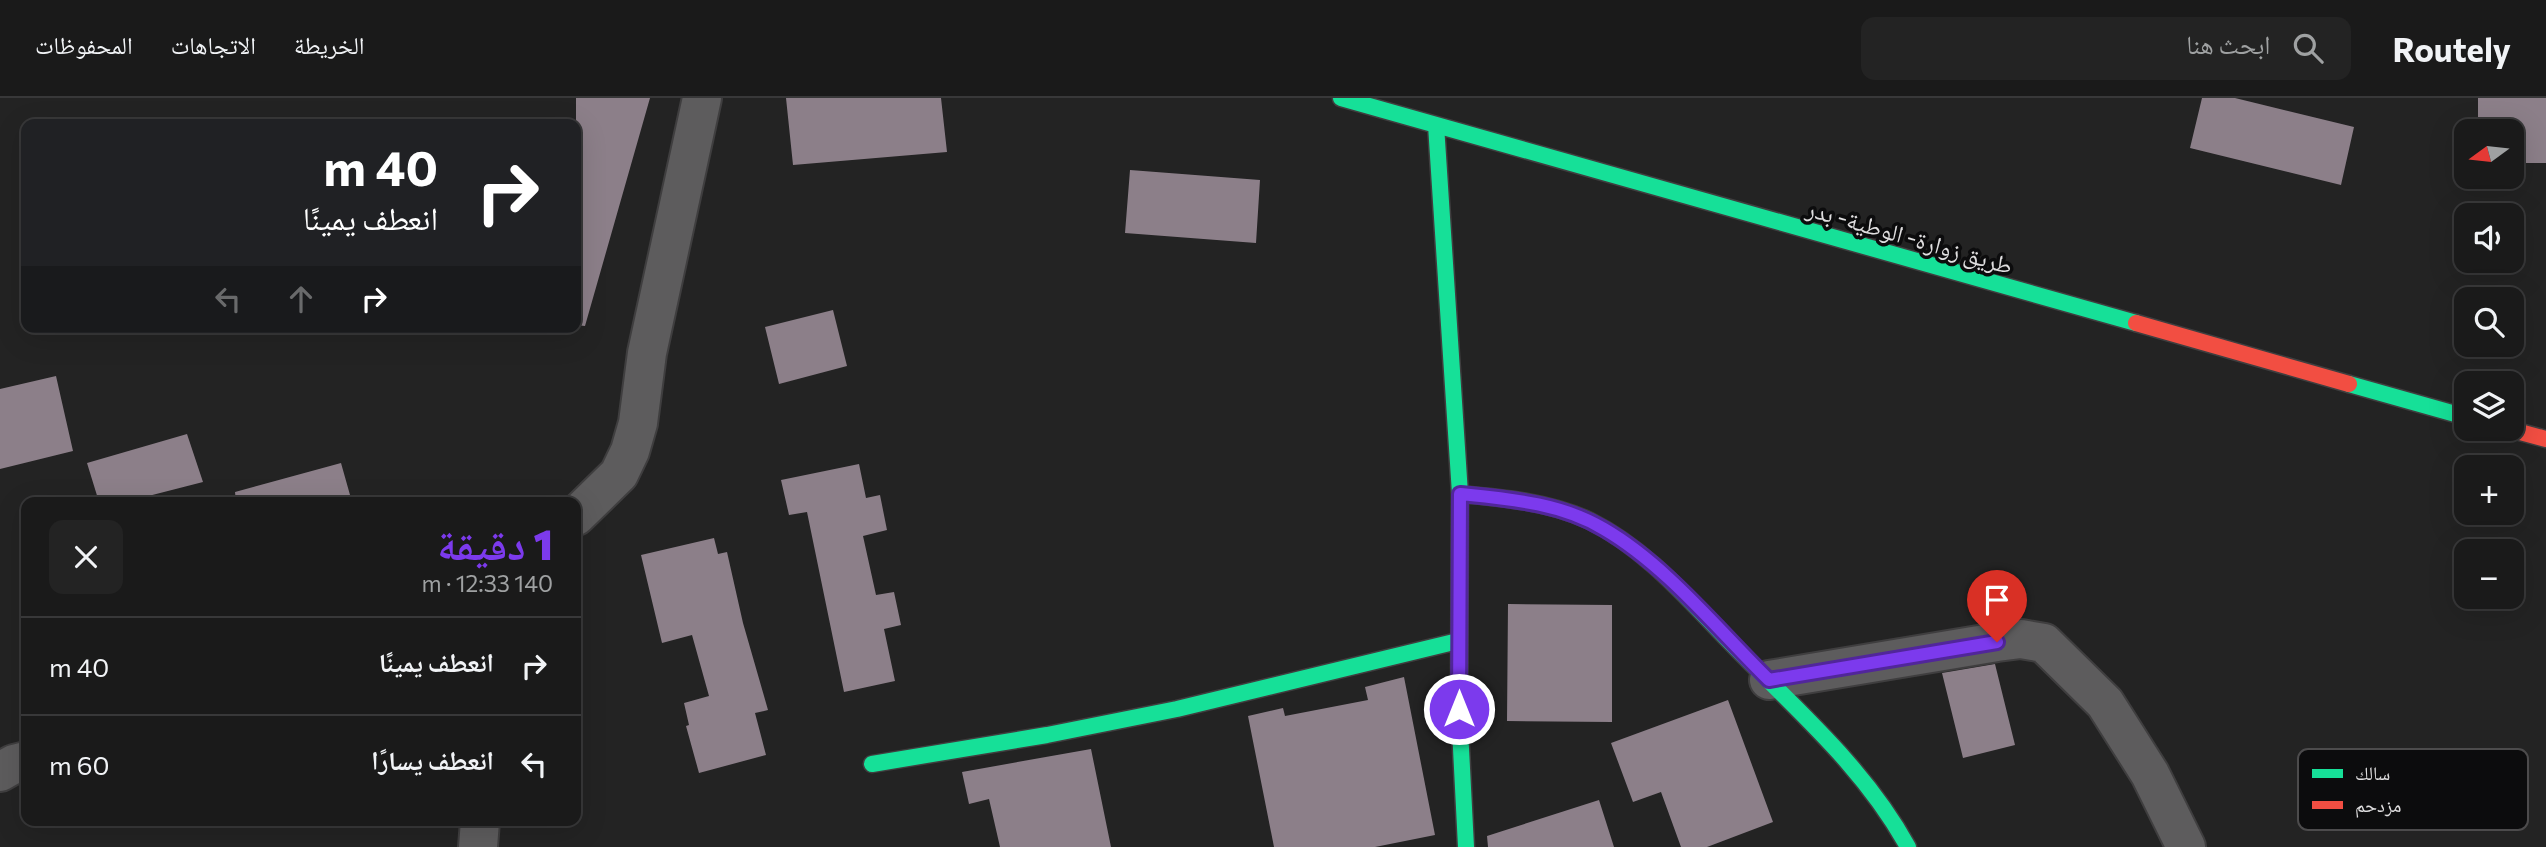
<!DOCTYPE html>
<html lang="ar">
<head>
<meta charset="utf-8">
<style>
	:root { --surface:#1a1a1a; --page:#232323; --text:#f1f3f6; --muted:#9fa1a2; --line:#383839; --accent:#7c3aed }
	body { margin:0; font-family:Commissioner,"Noto Naskh Arabic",sans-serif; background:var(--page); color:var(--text); direction:rtl; height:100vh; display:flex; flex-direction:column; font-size:26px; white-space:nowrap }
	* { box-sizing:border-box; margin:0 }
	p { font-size:23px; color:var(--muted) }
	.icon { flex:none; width:38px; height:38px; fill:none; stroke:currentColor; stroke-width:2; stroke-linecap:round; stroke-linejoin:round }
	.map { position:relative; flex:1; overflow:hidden; direction:ltr }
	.sheet { position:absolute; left:21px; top:399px; width:560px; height:329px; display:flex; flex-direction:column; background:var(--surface); border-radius:14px; box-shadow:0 7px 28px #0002,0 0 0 2px var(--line); direction:rtl }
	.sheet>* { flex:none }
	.guide { position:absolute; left:21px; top:21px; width:560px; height:214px; border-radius:14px; box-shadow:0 7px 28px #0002,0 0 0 2px var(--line); direction:rtl; background:#202124; color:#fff; overflow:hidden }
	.needle { width:46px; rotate:255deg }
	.buttons { position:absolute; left:2454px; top:21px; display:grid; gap:14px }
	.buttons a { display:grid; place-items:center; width:70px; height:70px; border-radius:14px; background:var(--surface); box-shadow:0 7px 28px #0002,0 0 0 2px var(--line); font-size:35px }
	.pin { position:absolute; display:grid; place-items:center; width:60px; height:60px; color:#fff; margin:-72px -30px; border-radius:50% 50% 50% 0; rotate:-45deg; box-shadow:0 0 7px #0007 }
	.pin .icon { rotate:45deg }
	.me { position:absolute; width:77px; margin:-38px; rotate:0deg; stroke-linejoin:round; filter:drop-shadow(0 0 5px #0008) }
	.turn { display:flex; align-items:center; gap:24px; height:147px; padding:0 28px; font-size:32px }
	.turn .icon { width:91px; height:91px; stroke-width:2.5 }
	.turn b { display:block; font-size:49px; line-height:60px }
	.lanes { display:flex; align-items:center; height:66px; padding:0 28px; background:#0003; justify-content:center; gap:35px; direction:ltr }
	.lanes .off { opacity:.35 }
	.round { display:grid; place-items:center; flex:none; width:74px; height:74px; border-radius:14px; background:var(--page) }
	.summary { display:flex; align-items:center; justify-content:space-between; height:119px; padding:0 28px }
	h1 { font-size:42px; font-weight:800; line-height:52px; color:var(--accent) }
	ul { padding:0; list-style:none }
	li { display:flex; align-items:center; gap:21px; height:98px; padding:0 28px; border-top:2px solid var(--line) }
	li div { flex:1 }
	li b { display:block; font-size:26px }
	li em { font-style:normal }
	header { display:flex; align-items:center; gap:42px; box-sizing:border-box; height:98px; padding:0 35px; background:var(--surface); border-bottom:2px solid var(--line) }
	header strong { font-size:33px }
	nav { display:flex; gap:38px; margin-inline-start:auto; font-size:24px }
	.search { width:490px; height:63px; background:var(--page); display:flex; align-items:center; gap:18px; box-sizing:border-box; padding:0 24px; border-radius:14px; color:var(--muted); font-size:26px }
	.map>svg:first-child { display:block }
</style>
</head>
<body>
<header>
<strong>Routely</strong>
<div class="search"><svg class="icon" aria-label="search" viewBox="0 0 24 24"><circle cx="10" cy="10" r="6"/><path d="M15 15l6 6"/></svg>ابحث هنا</div>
<nav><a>الخريطة</a><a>الاتجاهات</a><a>المحفوظات</a></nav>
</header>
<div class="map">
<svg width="2546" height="749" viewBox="0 0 2546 749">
	<rect width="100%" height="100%" fill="#232323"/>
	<path fill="#8c7f89" d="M576,0H650L585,228L576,227Z
		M786,0H941L947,54L793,67Z
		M2202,0H2235L2354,29L2341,87L2190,50Z
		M2478,0H2546V65H2511V33H2478Z
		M1130,72L1260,82L1256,145L1125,135Z
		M833,212L847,268L779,286L765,229Z
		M56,278L73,353L0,371V291Z
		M187,336L203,384L125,404H99L87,365Z
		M341,365L352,404H236L235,394Z
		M859,366L866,400L880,397L887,432L863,438L876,497L894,494L901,527L884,531L895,583L844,594L807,414L789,417L781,382Z
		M714,440L718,456L727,454L743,525L768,612L755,615L766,657L699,675L686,628L689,627L684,605L709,598L692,537L662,545L641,457Z
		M1508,506L1612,507V624L1507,623Z
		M1995,566L2015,647L1963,660L1942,575Z
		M1404,579L1435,737L1375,749H1274L1248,618L1283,610L1285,618L1368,602L1365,589Z
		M1728,602L1773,724L1707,749H1681L1661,694L1633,704L1611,645Z
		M1091,651L1111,749H1000L989,701L969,706L962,674Z
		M1599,702L1614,749H1488L1487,738Z"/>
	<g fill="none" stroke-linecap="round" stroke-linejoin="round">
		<defs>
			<path id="street" d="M576,418L619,376L630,353L638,325L647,255L702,0
				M1769,582L1997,544L2021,541L2044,545L2105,605L2150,676L2186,749
				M0,674L14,666L26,663
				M478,749L480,723"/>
			<path id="fast" d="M1341,0L2136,225
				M1436,27L1460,396L1459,611L1466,749
				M2349,286L2466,319
				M1460,396C1504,400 1550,404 1590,423C1650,453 1692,506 1738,552C1800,615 1865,671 1908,749
				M872,666L1047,637L1177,611L1458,543"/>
			<path id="jam" d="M2136,225L2349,286
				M2509,331L2546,341"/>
		</defs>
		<use href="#street" stroke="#3f3e3f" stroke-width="42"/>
		<use href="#fast" stroke="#3f3e3f" stroke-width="19"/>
		<use href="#jam" stroke="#3f3e3f" stroke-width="19"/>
		<use href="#street" stroke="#5d5c5d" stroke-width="38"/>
		<use href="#fast" stroke="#16e098" stroke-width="16"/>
		<use href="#jam" stroke="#f24e42" stroke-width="16"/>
	</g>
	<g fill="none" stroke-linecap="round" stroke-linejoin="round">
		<defs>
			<path id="route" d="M1459,611L1460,396C1509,401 1561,405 1604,431C1666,467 1718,532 1769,582L1997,544"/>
		</defs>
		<use href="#route" stroke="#51269a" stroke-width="18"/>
		<use href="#route" stroke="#7c3aed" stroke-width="12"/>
	</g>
	<g text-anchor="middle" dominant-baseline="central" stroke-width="7" stroke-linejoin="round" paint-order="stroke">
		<g font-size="24" fill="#e0dfe0" stroke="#0c0c0d">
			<text transform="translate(1910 138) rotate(16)">طريق زوارة- الوطية- بدر</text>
		</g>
	</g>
	<rect x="2298" y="651" width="230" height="81" rx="10" fill="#0c0c0d" stroke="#4c4b4c" stroke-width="2"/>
	<rect x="2312" y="671" width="31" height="9" fill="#16e098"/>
	<rect x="2312" y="703" width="31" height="8" fill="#f24e42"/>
	<g font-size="19" fill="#e0dfe0">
		<text x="2355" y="682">سالك</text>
		<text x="2355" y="714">مزدحم</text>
	</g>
</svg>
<div class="buttons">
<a><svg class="needle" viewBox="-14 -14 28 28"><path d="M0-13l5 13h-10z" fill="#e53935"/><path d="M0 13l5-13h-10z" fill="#9fa1a2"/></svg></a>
<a><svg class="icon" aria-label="sound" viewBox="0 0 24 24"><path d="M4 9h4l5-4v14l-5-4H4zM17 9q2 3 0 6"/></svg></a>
<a><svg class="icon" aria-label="search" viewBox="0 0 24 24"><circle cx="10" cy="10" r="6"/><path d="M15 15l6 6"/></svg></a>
<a><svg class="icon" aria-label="layers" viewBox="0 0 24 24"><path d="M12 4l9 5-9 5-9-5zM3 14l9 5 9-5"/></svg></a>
<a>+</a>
<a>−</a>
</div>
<div class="pin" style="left:1997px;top:544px;background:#d93025"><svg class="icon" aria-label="arrive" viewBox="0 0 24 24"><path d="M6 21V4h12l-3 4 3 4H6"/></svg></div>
<svg class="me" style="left:1459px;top:611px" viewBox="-20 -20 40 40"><circle r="17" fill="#7c3aed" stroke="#fff" stroke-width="3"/><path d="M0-11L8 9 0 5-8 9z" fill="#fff"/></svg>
<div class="guide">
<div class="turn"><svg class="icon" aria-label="right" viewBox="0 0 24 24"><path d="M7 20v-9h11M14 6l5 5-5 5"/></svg><div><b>40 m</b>انعطف يمينًا</div></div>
<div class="lanes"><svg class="icon off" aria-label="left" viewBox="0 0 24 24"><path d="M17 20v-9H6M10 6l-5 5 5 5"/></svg><svg class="icon off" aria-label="ahead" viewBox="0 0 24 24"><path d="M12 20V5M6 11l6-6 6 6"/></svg><svg class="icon" aria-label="right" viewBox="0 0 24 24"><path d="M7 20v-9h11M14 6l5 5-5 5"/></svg></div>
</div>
<section class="sheet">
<div class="summary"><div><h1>1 دقيقة</h1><p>140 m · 12:33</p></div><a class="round"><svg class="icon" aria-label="close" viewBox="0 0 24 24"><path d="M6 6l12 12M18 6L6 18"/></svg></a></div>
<ul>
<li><svg class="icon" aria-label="right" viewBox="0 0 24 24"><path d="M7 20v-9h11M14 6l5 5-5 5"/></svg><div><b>انعطف يمينًا</b></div><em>40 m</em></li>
<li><svg class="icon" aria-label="left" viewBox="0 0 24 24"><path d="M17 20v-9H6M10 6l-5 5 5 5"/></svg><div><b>انعطف يسارًا</b></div><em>60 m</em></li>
</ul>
</section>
</div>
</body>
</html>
